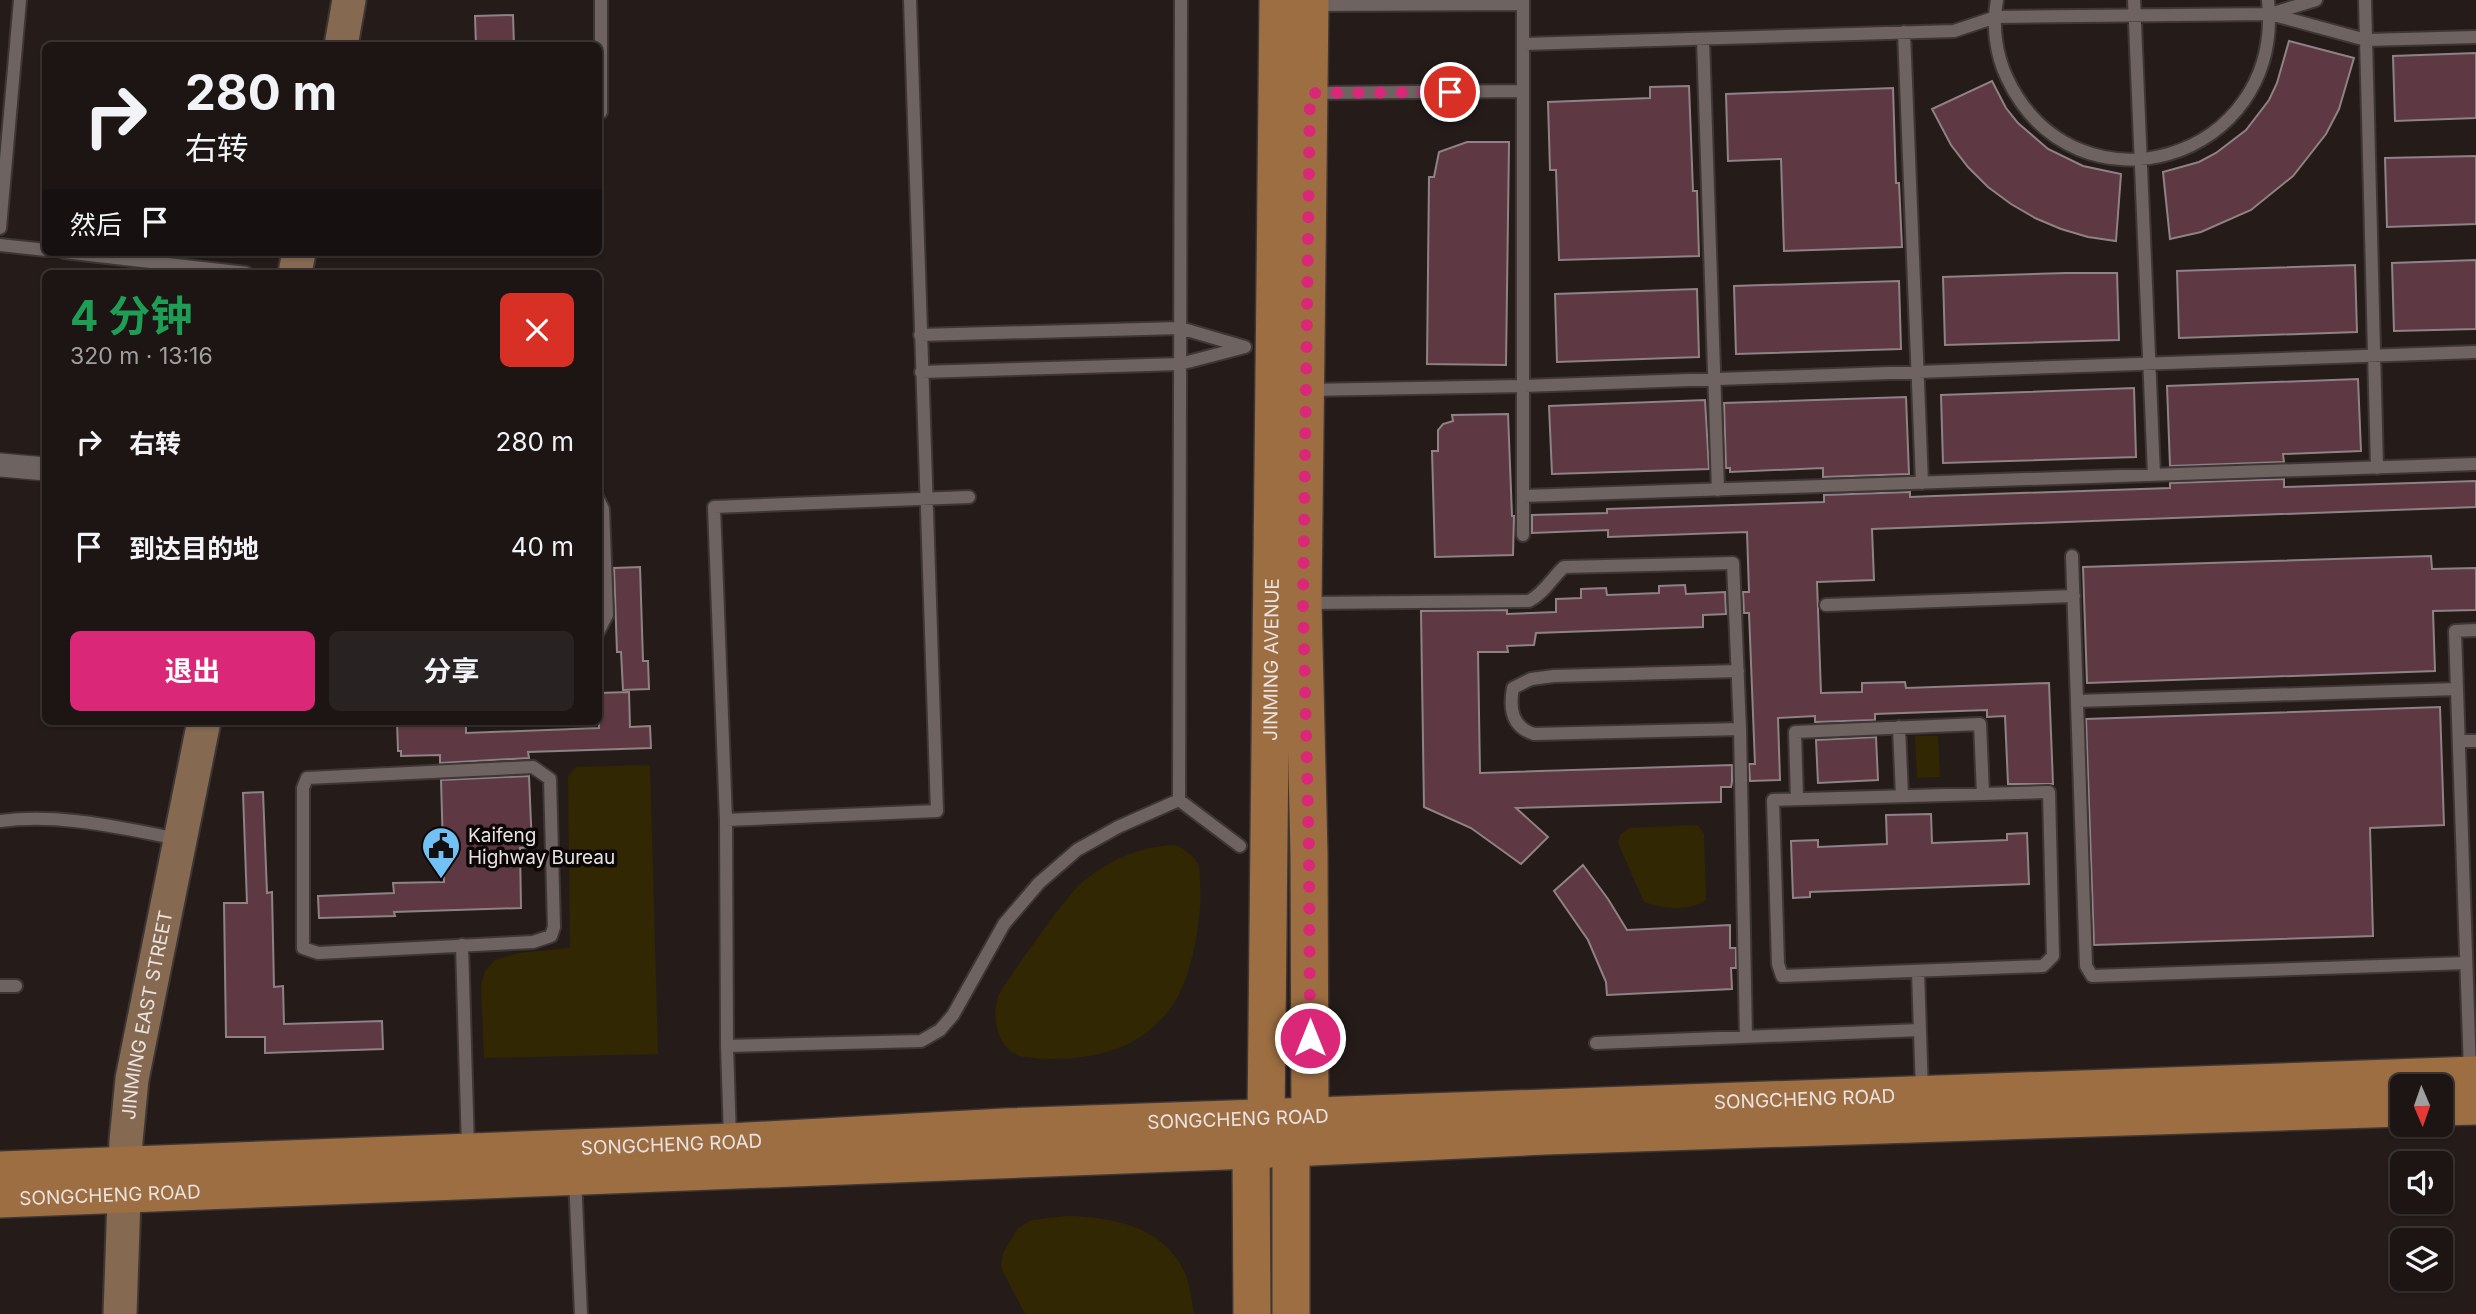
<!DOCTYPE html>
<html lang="zh">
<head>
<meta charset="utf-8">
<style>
	:root { --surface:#1c1514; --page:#292222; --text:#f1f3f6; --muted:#a09fa0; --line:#3a3434; --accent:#db2777 }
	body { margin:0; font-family:Inter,"Noto Sans SC",sans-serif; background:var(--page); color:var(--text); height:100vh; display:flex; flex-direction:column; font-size:26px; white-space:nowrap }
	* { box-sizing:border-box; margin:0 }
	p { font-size:23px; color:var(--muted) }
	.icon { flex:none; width:38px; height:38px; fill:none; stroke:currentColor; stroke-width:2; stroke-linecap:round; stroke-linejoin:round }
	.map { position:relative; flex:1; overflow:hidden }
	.sheet { position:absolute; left:42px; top:270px; width:560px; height:455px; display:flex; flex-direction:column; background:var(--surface); border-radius:10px; box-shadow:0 2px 5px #0004,0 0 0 2px var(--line) }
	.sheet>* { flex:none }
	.hud { position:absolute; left:42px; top:42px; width:560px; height:214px; border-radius:10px; box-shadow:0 2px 5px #0004,0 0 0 2px var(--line); background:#1c1514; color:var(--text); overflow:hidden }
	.needle { width:46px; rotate:178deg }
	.buttons { position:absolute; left:2390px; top:1074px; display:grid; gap:14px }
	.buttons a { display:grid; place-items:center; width:63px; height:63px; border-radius:10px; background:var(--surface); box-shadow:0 2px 5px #0004,0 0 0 2px var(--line); font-size:35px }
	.pin { position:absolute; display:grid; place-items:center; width:60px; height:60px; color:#fff; margin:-30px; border:4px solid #fff; border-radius:50%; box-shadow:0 2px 7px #0007 }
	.me { position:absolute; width:77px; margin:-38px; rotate:0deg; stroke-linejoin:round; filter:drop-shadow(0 0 5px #0008) }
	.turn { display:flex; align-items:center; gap:24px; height:147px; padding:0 28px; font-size:32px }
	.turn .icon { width:91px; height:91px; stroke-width:2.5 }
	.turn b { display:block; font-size:49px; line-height:60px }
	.then { display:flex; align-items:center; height:66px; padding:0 28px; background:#0003; gap:14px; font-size:26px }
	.round { display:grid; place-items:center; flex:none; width:74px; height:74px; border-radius:10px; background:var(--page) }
	.overview { display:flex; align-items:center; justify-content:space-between; height:119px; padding:0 28px }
	h1 { font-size:42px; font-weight:700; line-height:52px; color:#1e9e55 }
	.action { display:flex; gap:14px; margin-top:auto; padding:14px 28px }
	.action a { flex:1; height:80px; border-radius:10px; background:var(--accent); color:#fff; font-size:28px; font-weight:700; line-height:80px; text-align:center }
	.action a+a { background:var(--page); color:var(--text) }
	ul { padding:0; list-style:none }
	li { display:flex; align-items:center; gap:21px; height:105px; padding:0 28px }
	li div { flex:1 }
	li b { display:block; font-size:26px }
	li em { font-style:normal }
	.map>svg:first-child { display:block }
</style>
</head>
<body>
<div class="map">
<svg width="2476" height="1314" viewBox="0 0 2476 1314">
	<rect width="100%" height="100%" fill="#251c1a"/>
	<path fill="#312703" d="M1915,736H1938L1940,777L1917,778Z
		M650,765L658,1054L484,1058L481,985L485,971L495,960L518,953L570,948L568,777L576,767Z
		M1698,825L1704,834L1706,900C1688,912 1664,909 1644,902L1618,843L1620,835L1629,828Z
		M1175,845C1184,849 1195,856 1199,866C1200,870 1200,877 1200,882C1203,916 1192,981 1170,1009C1163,1018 1152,1029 1143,1035C1110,1058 1063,1062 1025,1057C998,1053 991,1019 998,997C1001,987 1070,892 1079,885C1107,861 1139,846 1175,845Z
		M1066,1216C1111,1217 1162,1225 1184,1271C1190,1284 1192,1300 1194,1314H1025L1001,1268L1003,1253L1018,1228L1032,1220Z"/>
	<path fill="#5e3843" stroke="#8e8285" stroke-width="2" d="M513,15L514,46H476L475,16Z
		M2289,41L2354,58L2339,109L2326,134L2293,176L2251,210L2201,232L2170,239L2163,172L2199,162L2216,153L2246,130L2269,100L2277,83Z
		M2476,53V118L2395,121L2393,56Z
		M1992,81L2006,108L2018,123L2048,149L2083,166L2121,174L2116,241L2088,237L2061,229L2035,218L2011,204L1988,187L1968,167L1951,145L1932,109Z
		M1689,86L1693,191H1697L1699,256L1559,260L1556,170H1550L1548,102L1650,98V87Z
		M1893,88L1896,183H1899L1902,247L1784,251L1781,159L1728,161L1726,94Z
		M1467,142H1509L1506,365L1427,364L1429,177H1434L1439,152Z
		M2476,156V224L2387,227L2385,158Z
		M2476,260V329L2394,331L2392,263Z
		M2355,265L2357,332L2179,338L2177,271Z
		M2066,273H2117L2119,340L1945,345L1943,277Z
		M1899,281L1901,349L1736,354L1734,286Z
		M1697,289L1699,357L1557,362L1555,294Z
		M2358,379L2361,451L2283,454L2284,462L2170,466L2167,386Z
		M2134,388L2136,457L1943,463L1941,395Z
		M1906,397L1909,474L1823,477V468L1730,472V468H1726L1724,403Z
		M1705,400L1709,469L1552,474L1549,406Z
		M1508,414L1512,516H1514L1513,555L1435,557L1432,451H1438V430L1443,424L1453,421L1452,415Z
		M2284,479V487L2476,481V507L1872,529L1874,580L1817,582L1821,693L1862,692V683L1905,682L1906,688L2049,683L2053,784H2008L2005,716L1987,717V710L1875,714V720L1815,722V716L1778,718L1780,780L1750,781L1749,764H1755L1749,613H1744L1743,592H1749L1747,532L1608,537V530L1532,533V515L1607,513V509L1824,502V495L1910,492V497L1934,496L2170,488V483Z
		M2431,556L2432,569L2476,568V610L2433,611L2435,671L2087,683L2083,567Z
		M640,567L643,661H648L649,689L623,690L621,652H617L614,568Z
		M1685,585L1686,594L1725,592L1726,614L1703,615V627L1536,633L1534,645L1507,646L1508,652H1478L1480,773L1732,765V782L1731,787H1721V802L1516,808L1548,837L1521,864L1471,828L1424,807L1421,611L1507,610V614L1556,612V599L1581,598V589L1606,588L1607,595L1634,594L1659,593V586Z
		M629,692L630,727L650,726L651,748L528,752L529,758L440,763V755L401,756V751H398L397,721H466V733L599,728L598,693Z
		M2440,707L2444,825L2370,828L2373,936L2094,945L2086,719Z
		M1876,737L1878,780L1818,783L1816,740Z
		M529,776L532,847L520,848L521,908L394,912L395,916L319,918L318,896L394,893L393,883L444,882L441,780Z
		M263,792L267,893L272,892L274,987L283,986L284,1024L382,1021L383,1049L265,1053V1037H226L224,903H247L243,793Z
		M1931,814L1932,843L2007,840V834L2027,833L2029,884L1810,892V897L1793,898L1791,841L1818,840V847L1887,844L1886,815Z
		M1583,865L1608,899L1627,930L1730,925V948H1736V968H1731L1732,989L1607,995L1606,982L1588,940L1554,891Z"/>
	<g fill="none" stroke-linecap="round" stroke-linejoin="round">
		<defs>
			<path id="lane" d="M601,0V112
				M1523,0V535
				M1997,0C1992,26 1996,55 2007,78C2075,222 2285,162 2268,0
				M2134,0L2154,475
				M2365,0L2377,468
				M1313,5L1523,4
				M2270,14L2366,40L2476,37
				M1904,32L1922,483
				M1703,39L1718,490
				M1523,44L1954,31L1996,17L2270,14L2316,0
				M1313,93L1523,91
				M0,228L20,0
				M0,245L46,250
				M64,252L246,273
				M920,335L1180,328L1245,347L1180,364L921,372
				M1308,390L1523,386L2476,352
				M1523,496L2476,464
				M598,499L603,509L607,615L598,632
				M2072,556L2086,966L2092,976L2466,963
				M1306,603L1529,601C1544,593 1551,579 1564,567L1733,563L1740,729L1746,1037
				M1826,605L2074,596
				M1738,671L1554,676L1531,679L1513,688C1509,709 1512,727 1534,734L1740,729
				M2077,701L2457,689
				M1899,727L1902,796
				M2459,741H2476
				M533,767L550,779L554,927L551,936L533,942L318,953L303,948V788L307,778Z
				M2049,792L2053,956L2043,966L1782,976L1778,964L1773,800Z
				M1797,799L1795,732L1980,724L1983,794
				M1179,800L1240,846
				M726,820L937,811L910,0
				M0,821C61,813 120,828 180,839
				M462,945L468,1148
				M1918,971L1922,1093
				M0,986H16
				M1596,1043L1920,1030
				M727,1046L921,1041L940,1030L953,1015L1004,924L1039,883L1077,850L1118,827L1179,800L1181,0
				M2470,1071L2455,631L2476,630
				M730,1138L727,1046L726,820L714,507L969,497
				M575,1178L581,1314"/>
			<path id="street" d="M0,465L46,469"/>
			<g id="secondary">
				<path d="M341,46L349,0"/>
				<path d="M295,273L299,252"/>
				<path id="s1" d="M120,1314L126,1141L132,1079L204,721"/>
			</g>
			<g id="primary">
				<path d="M2441,1107L2476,1106"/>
				<path id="s2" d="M0,1170L730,1142L1005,1127L2476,1075"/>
				<path id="s3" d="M0,1199L1251,1150L1545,1136L2403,1108"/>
				<path id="s4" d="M1252,1314L1251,1150L1266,1119L1278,0"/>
				<path d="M1291,1314V1148L1310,1117L1309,853L1303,603L1310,0"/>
			</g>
		</defs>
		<use href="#lane" stroke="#3e3635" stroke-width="16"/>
		<use href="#street" stroke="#3e3635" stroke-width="26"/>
		<use href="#secondary" stroke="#3e3635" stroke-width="37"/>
		<use href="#primary" stroke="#3e3635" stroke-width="40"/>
		<use href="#lane" stroke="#6e6360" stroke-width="12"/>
		<use href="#street" stroke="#6e6360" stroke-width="23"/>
		<use href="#secondary" stroke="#856951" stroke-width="33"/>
		<use href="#primary" stroke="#9d6e42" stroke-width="37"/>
	</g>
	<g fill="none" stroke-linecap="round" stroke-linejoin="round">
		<path stroke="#db2777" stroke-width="12" stroke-dasharray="0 21.6" d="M1310,1038L1309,853L1303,603L1310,93L1450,92"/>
	</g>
	<defs>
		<symbol id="civic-pin" viewBox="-11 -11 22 30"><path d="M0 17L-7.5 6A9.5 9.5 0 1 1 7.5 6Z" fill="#71c1f5" stroke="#0b0707"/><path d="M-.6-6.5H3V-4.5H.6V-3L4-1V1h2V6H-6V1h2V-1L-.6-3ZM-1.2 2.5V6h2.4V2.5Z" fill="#111"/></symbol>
	</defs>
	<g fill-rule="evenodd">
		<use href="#civic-pin" x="419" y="824" width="44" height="60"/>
	</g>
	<g text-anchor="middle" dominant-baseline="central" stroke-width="7" stroke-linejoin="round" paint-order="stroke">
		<g font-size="19" fill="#e9e2e1" stroke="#0b0707">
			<text stroke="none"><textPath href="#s4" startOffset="658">JINMING AVENUE</textPath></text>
			<text stroke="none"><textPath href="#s1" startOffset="301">JINMING EAST STREET</textPath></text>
			<text stroke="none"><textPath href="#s2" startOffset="1806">SONGCHENG ROAD</textPath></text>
			<text stroke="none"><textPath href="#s2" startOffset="1239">SONGCHENG ROAD</textPath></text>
			<text stroke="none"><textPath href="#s2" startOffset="672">SONGCHENG ROAD</textPath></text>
			<text stroke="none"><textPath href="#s3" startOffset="110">SONGCHENG ROAD</textPath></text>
		</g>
		<g font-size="19" fill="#e9e2e1" stroke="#0b0707" text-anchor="start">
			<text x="468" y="835">Kaifeng<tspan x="468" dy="22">Highway Bureau</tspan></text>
		</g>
	</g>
</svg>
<div class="buttons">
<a><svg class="needle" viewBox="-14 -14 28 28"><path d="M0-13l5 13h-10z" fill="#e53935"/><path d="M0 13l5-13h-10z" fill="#a09fa0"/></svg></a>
<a><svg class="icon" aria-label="sound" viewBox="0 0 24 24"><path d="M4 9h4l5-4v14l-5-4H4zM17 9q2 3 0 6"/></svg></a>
<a><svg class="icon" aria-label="layers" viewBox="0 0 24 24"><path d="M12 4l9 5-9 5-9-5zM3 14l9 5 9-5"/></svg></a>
</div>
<div class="pin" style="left:1450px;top:92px;background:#d93025"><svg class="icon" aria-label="arrive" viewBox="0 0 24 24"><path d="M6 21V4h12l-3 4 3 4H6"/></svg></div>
<svg class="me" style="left:1310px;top:1038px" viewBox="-20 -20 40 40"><circle r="17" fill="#db2777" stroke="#fff" stroke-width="3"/><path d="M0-11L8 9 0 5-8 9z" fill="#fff"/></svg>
<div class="hud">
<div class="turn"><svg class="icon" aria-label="right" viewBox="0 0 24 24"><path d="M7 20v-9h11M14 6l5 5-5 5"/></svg><div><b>280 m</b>右转</div></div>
<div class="then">然后<svg class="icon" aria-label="arrive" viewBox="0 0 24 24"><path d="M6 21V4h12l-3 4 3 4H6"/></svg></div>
</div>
<section class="sheet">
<div class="overview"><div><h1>4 分钟</h1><p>320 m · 13:16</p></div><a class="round" style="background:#d93025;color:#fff"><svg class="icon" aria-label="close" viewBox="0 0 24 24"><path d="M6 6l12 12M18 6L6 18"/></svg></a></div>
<ul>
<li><svg class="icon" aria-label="right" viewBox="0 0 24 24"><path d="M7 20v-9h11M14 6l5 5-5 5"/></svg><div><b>右转</b></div><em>280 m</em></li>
<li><svg class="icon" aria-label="arrive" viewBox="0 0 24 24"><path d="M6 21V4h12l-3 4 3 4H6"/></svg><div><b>到达目的地</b></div><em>40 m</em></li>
</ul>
<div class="action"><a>退出</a><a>分享</a></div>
</section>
</div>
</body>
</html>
